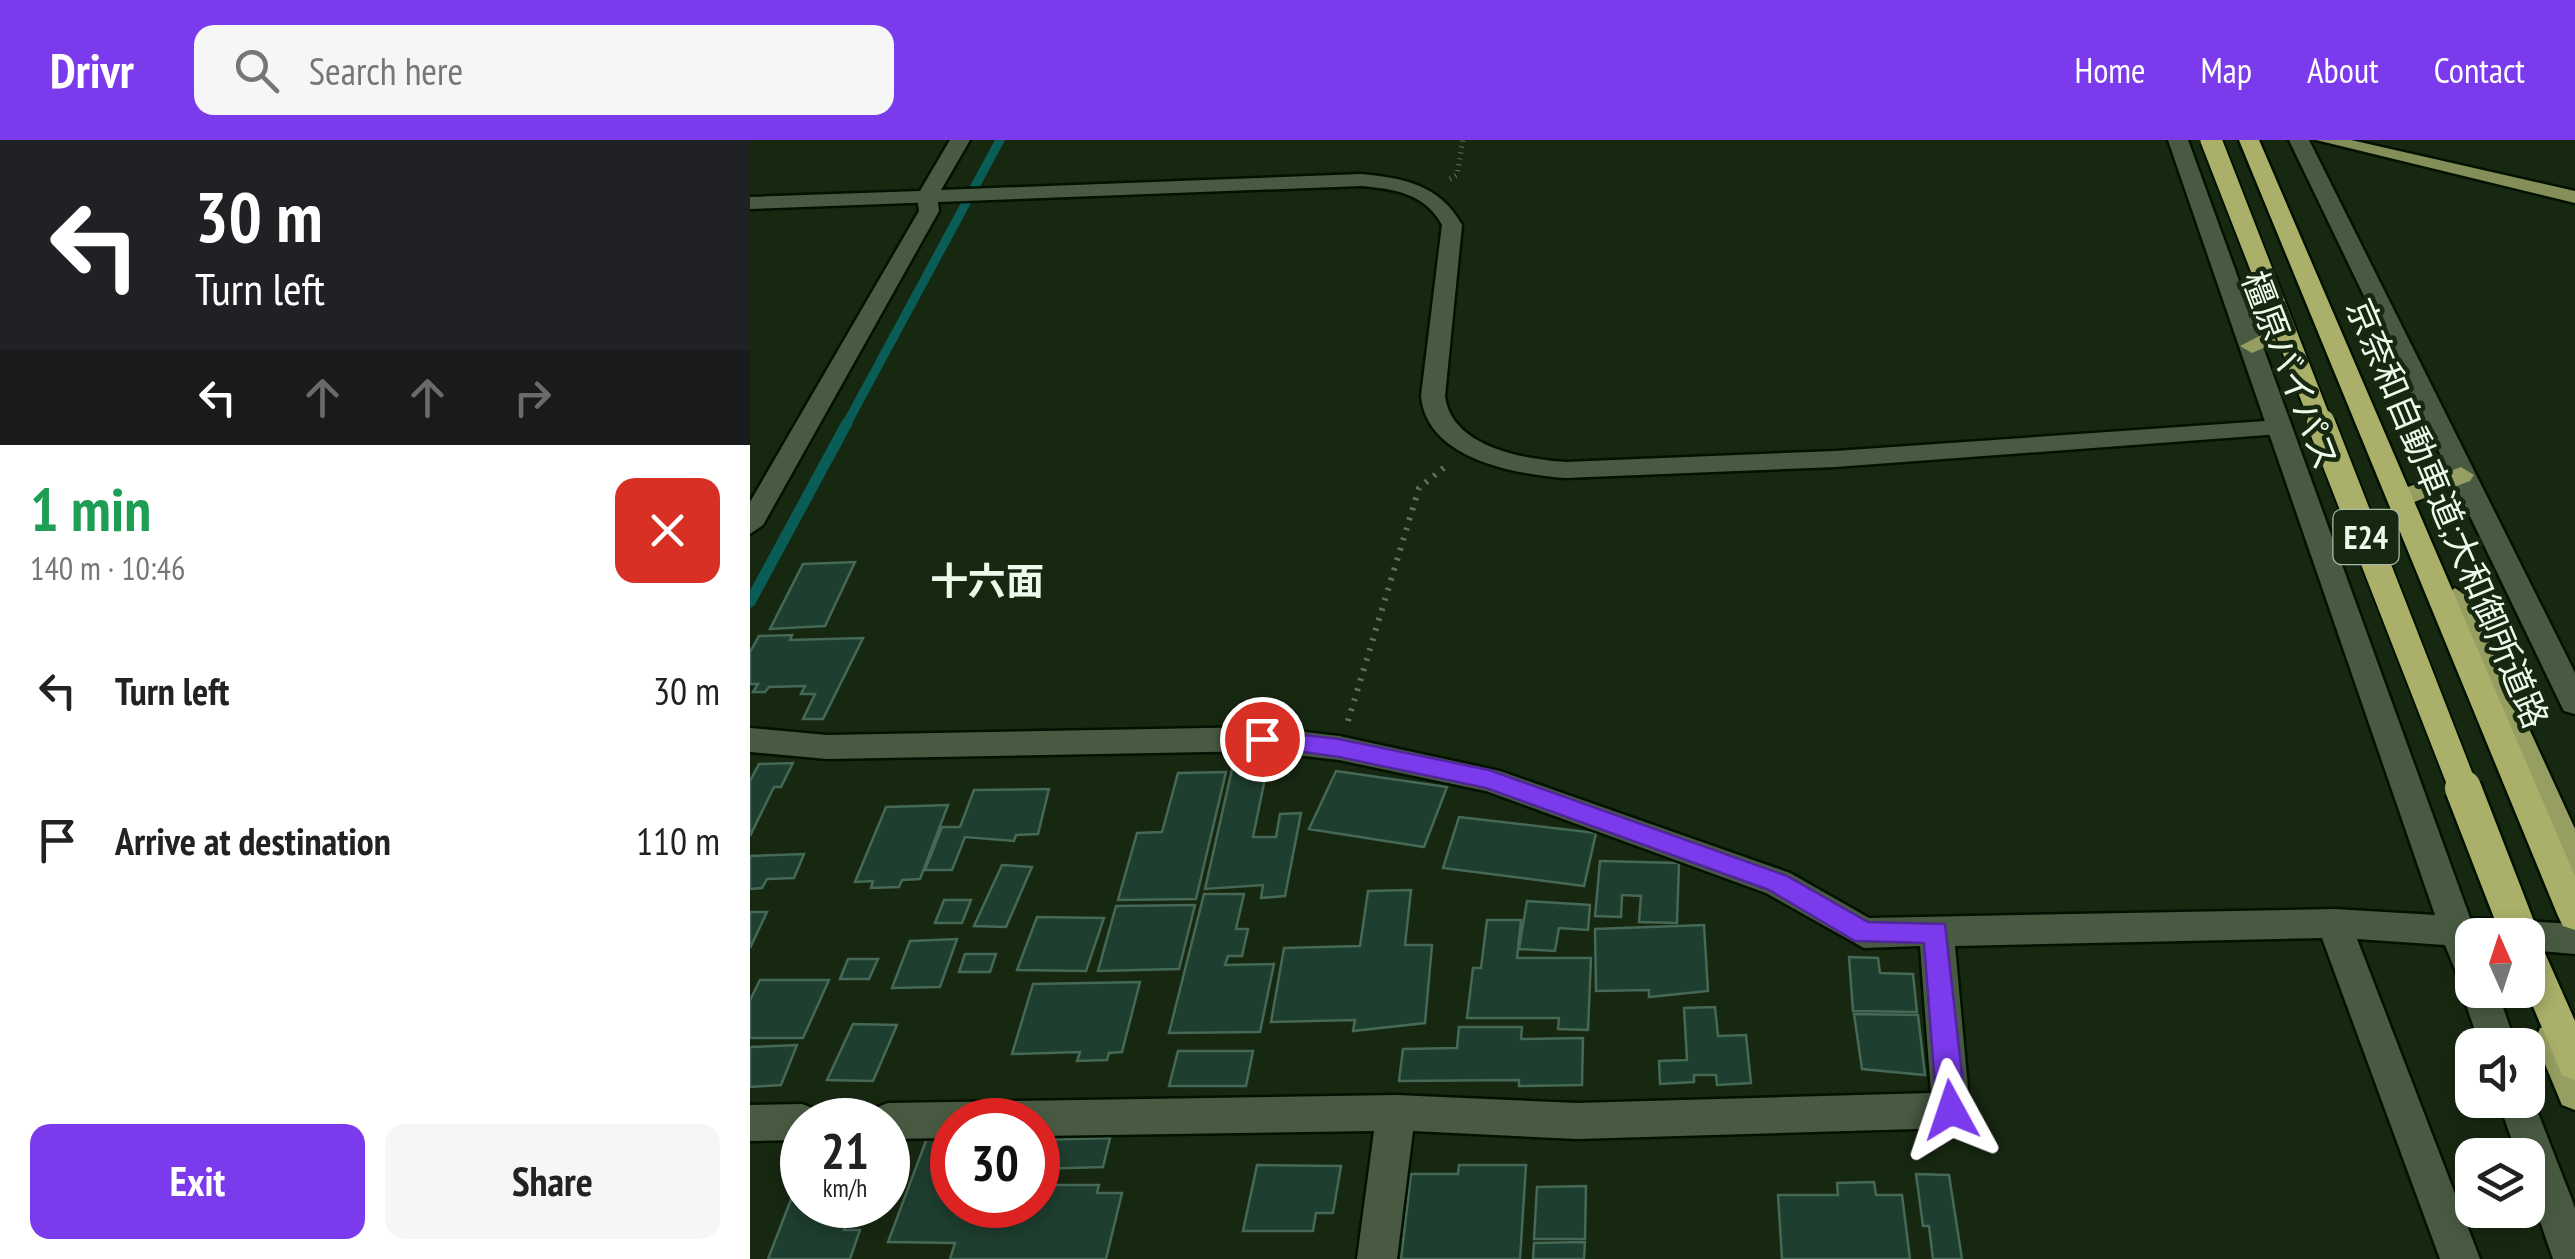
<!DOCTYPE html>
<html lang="en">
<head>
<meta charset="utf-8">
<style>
	:root { --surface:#fff; --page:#f6f6f6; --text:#222; --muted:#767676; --accent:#7c3aed }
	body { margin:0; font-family:"PT Sans Narrow","Noto Sans JP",sans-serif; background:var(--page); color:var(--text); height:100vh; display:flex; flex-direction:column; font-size:38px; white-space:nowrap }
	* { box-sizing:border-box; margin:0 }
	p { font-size:32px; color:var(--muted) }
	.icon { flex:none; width:55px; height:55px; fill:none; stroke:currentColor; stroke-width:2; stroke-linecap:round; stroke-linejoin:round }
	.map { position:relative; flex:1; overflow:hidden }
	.side { display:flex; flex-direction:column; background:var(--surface); width:750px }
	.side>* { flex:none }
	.hud { background:#202124; color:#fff; overflow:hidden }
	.needle { width:65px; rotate:357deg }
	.controls { position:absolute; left:1705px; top:778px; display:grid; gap:20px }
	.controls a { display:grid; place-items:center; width:90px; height:90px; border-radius:20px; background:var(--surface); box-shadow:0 5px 15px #0003; font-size:50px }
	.speed { position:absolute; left:30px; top:958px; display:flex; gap:20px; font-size:50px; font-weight:700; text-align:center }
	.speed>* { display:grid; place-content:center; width:130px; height:130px; border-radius:50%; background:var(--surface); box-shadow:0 5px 15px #0003; line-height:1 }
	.speed small { font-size:25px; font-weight:400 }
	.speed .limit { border:15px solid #d22; background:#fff; color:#111 }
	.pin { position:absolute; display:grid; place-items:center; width:85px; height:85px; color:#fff; margin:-42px; border:5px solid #fff; border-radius:50%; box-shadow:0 2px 10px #0007 }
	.me { position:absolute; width:110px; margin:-55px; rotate:355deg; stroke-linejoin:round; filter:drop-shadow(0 0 8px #0008) }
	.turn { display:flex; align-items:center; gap:35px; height:210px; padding:0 30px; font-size:45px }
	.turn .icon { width:130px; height:130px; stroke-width:2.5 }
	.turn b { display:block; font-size:70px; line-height:85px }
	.lanes { display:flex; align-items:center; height:95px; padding:0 30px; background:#0003; justify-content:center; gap:50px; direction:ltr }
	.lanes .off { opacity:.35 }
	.round { display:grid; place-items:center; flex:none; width:105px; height:105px; border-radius:20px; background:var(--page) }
	.head { display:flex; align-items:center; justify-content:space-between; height:170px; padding:0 30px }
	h1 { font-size:60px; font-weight:800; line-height:75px; color:#1e9e55 }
	.button { display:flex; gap:20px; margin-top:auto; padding:20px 30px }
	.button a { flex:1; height:115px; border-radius:20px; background:var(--accent); color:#fff; font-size:40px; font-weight:800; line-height:115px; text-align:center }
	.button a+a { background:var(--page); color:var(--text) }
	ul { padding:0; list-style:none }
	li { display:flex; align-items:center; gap:30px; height:150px; padding:0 30px }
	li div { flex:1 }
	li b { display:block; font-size:38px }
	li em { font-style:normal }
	header { display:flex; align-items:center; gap:60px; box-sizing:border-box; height:140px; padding:0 50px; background:var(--accent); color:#fff }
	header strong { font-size:48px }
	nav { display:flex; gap:55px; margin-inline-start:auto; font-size:35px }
	.search { width:700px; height:90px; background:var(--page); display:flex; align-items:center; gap:25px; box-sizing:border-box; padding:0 35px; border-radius:20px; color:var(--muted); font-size:38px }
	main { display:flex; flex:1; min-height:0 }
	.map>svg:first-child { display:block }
</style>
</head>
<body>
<header>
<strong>Drivr</strong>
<div class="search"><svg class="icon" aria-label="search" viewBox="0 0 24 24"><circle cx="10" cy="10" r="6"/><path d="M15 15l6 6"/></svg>Search here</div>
<nav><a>Home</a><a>Map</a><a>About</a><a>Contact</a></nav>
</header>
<main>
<section class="side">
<div class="hud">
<div class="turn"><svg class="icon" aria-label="left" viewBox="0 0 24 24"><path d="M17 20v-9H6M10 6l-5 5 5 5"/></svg><div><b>30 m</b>Turn left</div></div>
<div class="lanes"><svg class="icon" aria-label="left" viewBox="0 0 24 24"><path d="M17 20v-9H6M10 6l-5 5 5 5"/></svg><svg class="icon off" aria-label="ahead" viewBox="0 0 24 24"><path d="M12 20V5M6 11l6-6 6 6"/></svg><svg class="icon off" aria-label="ahead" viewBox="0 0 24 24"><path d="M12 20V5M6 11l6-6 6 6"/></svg><svg class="icon off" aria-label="right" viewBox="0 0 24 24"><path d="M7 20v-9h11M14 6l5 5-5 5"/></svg></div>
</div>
<div class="head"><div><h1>1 min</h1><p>140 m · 10:46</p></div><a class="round" style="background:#d93025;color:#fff"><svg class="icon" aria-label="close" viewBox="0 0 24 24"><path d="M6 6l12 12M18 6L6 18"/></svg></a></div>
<ul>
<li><svg class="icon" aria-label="left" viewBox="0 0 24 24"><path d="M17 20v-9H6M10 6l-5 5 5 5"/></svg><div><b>Turn left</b></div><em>30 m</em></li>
<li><svg class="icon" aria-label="arrive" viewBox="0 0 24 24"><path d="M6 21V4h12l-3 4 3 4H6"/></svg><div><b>Arrive at destination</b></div><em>110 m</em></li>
</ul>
<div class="button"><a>Exit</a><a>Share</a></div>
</section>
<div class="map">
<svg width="1825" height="1119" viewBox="0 0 1825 1119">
	<rect width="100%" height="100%" fill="#172811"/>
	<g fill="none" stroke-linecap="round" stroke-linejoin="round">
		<path stroke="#0a5c57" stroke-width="9" d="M96,285L250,0"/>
		<path stroke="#0a5c57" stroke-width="11" d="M0,462L97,283"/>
	</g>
	<path fill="#1e3e2f" stroke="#466857" stroke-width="2.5" d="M105,422L75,486L20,489L53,424Z
		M42,495L40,500L113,498L73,579H53L65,554H51L55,546L19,547L15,552H3L8,544H0V512L9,496Z
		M43,623L31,647H24L0,696V641L9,624Z
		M518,624L503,697H526L530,674L551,673L535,756L511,758L513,745L455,749L483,625Z
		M586,631L697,647L674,707L559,689Z
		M476,632L446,759L368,760L387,693L412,692L428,633Z
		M299,649L288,694L266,695L264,701L215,697L202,730H175L192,687H210L224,650Z
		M198,665L170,739L152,740L149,747L121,748L123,741L105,742L136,667Z
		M709,677L846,693L834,746L693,728Z
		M54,714L44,738L17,739L12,748L0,749V716Z
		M850,721L929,723L927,783L889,782L891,756L872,755L871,777L845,776Z
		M252,725L282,727L256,787L224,786Z
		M661,750L655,805H682L675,883L603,891L605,880L521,882L534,808L610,806L618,751Z
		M454,754H494L486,789H498L492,816H478L475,825L524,824L510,892L419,893Z
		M194,760H221L212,783H185Z
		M777,761L840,765L838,790L809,788L805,811L769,809Z
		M445,765L429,829L348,831L366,766Z
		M0,772H17L0,808Z
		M287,777L354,778L336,831L267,830Z
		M737,780H771L767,818H841L838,890L808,889L809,878H717L723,828H731Z
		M954,785L958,851L899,857V850L846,851L845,789Z
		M207,799L190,847L142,848L160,801Z
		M215,814H246L240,832H209Z
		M1099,817L1128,818L1130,833L1163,834L1167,872L1103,871Z
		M98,819H128L119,839H90Z
		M10,840H79L53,898H0V860Z
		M390,842L372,912L359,913L357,920L327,921L330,912L262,914L283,844Z
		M965,867L968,896L996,895L1001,943L967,945L966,935H944V942L910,944L909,921L937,920L934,868Z
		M1104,874L1168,875L1175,935L1112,929Z
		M103,884L147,885L123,941L77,940Z
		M709,887H772L771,899L833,898L832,945L769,946V940L649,941L653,909L707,908Z
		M47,905L31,945L0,947V907Z
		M428,911H503L496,946H419Z
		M177,998H202V1065H288V1045H349L347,1053H372L356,1119H200L205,1103L138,1102Z
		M360,998L353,1027L288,1029V1000Z
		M507,1025L591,1026L583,1073H566L563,1091H493Z
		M709,1025H776L770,1119H651L661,1034H708Z
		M52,1031V1065H74L68,1079H98L94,1090H110L100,1119H18Z
		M1166,1034L1199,1035L1212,1119H1183L1179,1086H1173Z
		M1124,1042L1126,1055H1152L1160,1119H1032L1028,1055H1088L1087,1043Z
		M836,1046L835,1099H784L787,1047Z
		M835,1102L834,1119H783L784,1103Z"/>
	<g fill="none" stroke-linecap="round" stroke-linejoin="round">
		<defs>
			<path id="minor" d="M1418,0H1438L1720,778L1825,784V814L1778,810V795H1722V850H1747L1766,905H1730L1711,850L1714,843L1710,842L1695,805L1607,799L1730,1119H1690L1572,798L1205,806L1220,970L1214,982L1201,988L827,999L663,991L647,1119H607L624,991L288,996V980H202V998L138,999V980H119L125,968L138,963L646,955L827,963L1181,953L1170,806L1114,808L1016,753L736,651L589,620L512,611L77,619L0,612V588L77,595L512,587L589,596L750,631L1040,733L1119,778L1584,769L1685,775Z
				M1539,0H1559L1825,533V574L1814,571L1810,563Z
				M177,50L187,56L189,71L13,385L0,394V362L169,71L167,56Z
				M1778,947L1825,1068V1119H1803L1778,1046V1015H1767L1748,960H1778Z
				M52,964L65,969L70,980H52V1000L0,1001V965Z"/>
			<path id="tertiary" d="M200,0H220L191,50L611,34C654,38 690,45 712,85L695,256C701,307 773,319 815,322L1085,311L1530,280L1542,287L1530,294L1085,327L815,338C764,334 677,319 671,256L692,85C675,53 644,49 611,46L0,69V57L170,51Z"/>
			<path id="primary" d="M1566,0H1601L1825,51V63Z"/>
			<path id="trunk" d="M1527,187L1538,194L1535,199L1502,213L1490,206Z
				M1711,327L1724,335L1720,341L1659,364L1646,356L1650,350Z
				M1705,448L1719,458L1825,689V738L1813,735L1808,725L1691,458Z
				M1803,884L1816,888L1825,909V970L1812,965L1785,900L1790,888Z"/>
			<path id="motorway" d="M1489,0H1509L1825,736V790L1813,786L1808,776Z
				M1778,798L1790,802L1825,881V940L1812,935L1776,850Z"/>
		</defs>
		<use href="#minor" stroke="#031100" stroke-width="5"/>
		<use href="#tertiary" stroke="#031100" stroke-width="5"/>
		<use href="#primary" stroke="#031100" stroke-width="5"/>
		<use href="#trunk" stroke="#031100" stroke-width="5"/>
		<use href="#motorway" stroke="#031100" stroke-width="5"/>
		<path stroke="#606f5b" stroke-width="5" stroke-dasharray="1 5" stroke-linecap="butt" d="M700,39L707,35L713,0"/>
		<path stroke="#606f5b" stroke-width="6" stroke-dasharray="2.5 8" stroke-linecap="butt" d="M598,581L669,348L696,326"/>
		<use href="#minor" fill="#485b42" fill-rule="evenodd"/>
		<use href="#tertiary" fill="#485b42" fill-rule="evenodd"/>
		<use href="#primary" fill="#838e59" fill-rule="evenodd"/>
		<use href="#trunk" fill="#969f61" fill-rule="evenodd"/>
		<use href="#motorway" fill="#aab069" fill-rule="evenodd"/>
		<defs>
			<path id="motorway-bridge-far2" d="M1461,0L1572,285"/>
			<path id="motorway-bridge-far1" d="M1571,283L1714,650"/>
			<path id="motorway-bridge" d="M1713,648L1770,795"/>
		</defs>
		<use href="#motorway-bridge-far2" stroke="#031100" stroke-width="25" stroke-linecap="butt"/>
		<use href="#motorway-bridge-far1" stroke="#031100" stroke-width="32" stroke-linecap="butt"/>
		<use href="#motorway-bridge" stroke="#031100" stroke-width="41" stroke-linecap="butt"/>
		<use href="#motorway-bridge-far2" stroke="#aab069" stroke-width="21"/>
		<use href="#motorway-bridge-far1" stroke="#aab069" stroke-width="28"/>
		<use href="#motorway-bridge" stroke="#aab069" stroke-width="36"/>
	</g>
	<path fill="#7c3aed" stroke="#51269a" stroke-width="2.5" d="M512,590L589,599L739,630L1037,736L1118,782L1195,784L1216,970L1211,980L1201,984L1191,980L1187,970L1174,803L1105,801L1019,750L736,648L589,617L504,605L501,599Z"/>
	<g text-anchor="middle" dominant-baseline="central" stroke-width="9" stroke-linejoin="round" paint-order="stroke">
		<rect fill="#172811" stroke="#adbaa9" stroke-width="2.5" x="1583.5" y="370" width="65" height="54" rx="8"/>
		<g font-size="32" font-weight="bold" fill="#edf9ea">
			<text x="1616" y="397">E24</text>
		</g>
		<g font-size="35" fill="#edf9ea" stroke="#172811">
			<text transform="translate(1541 230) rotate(69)">橿原バイパス</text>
			<text transform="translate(1698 373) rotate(67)">京奈和自動車道;大和御所道路</text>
		</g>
		<g font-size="38" font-weight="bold" fill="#edf9ea" stroke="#172811">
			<text x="237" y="440">十六面</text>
		</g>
	</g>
</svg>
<div class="controls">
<a><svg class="needle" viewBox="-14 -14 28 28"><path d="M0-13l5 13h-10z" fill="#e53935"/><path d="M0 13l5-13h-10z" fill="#767676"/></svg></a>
<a><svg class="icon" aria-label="sound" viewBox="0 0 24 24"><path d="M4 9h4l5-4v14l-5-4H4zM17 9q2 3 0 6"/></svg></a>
<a><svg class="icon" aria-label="layers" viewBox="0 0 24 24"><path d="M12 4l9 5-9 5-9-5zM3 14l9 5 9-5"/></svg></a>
</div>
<div class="speed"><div>21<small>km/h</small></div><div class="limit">30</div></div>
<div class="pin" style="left:512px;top:599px;background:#d93025"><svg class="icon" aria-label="arrive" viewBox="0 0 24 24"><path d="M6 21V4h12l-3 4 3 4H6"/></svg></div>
<svg class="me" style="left:1201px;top:970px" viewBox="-20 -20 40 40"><path d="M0-17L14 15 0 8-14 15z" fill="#7c3aed" stroke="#fff" stroke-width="4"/></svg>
</div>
</main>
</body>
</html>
